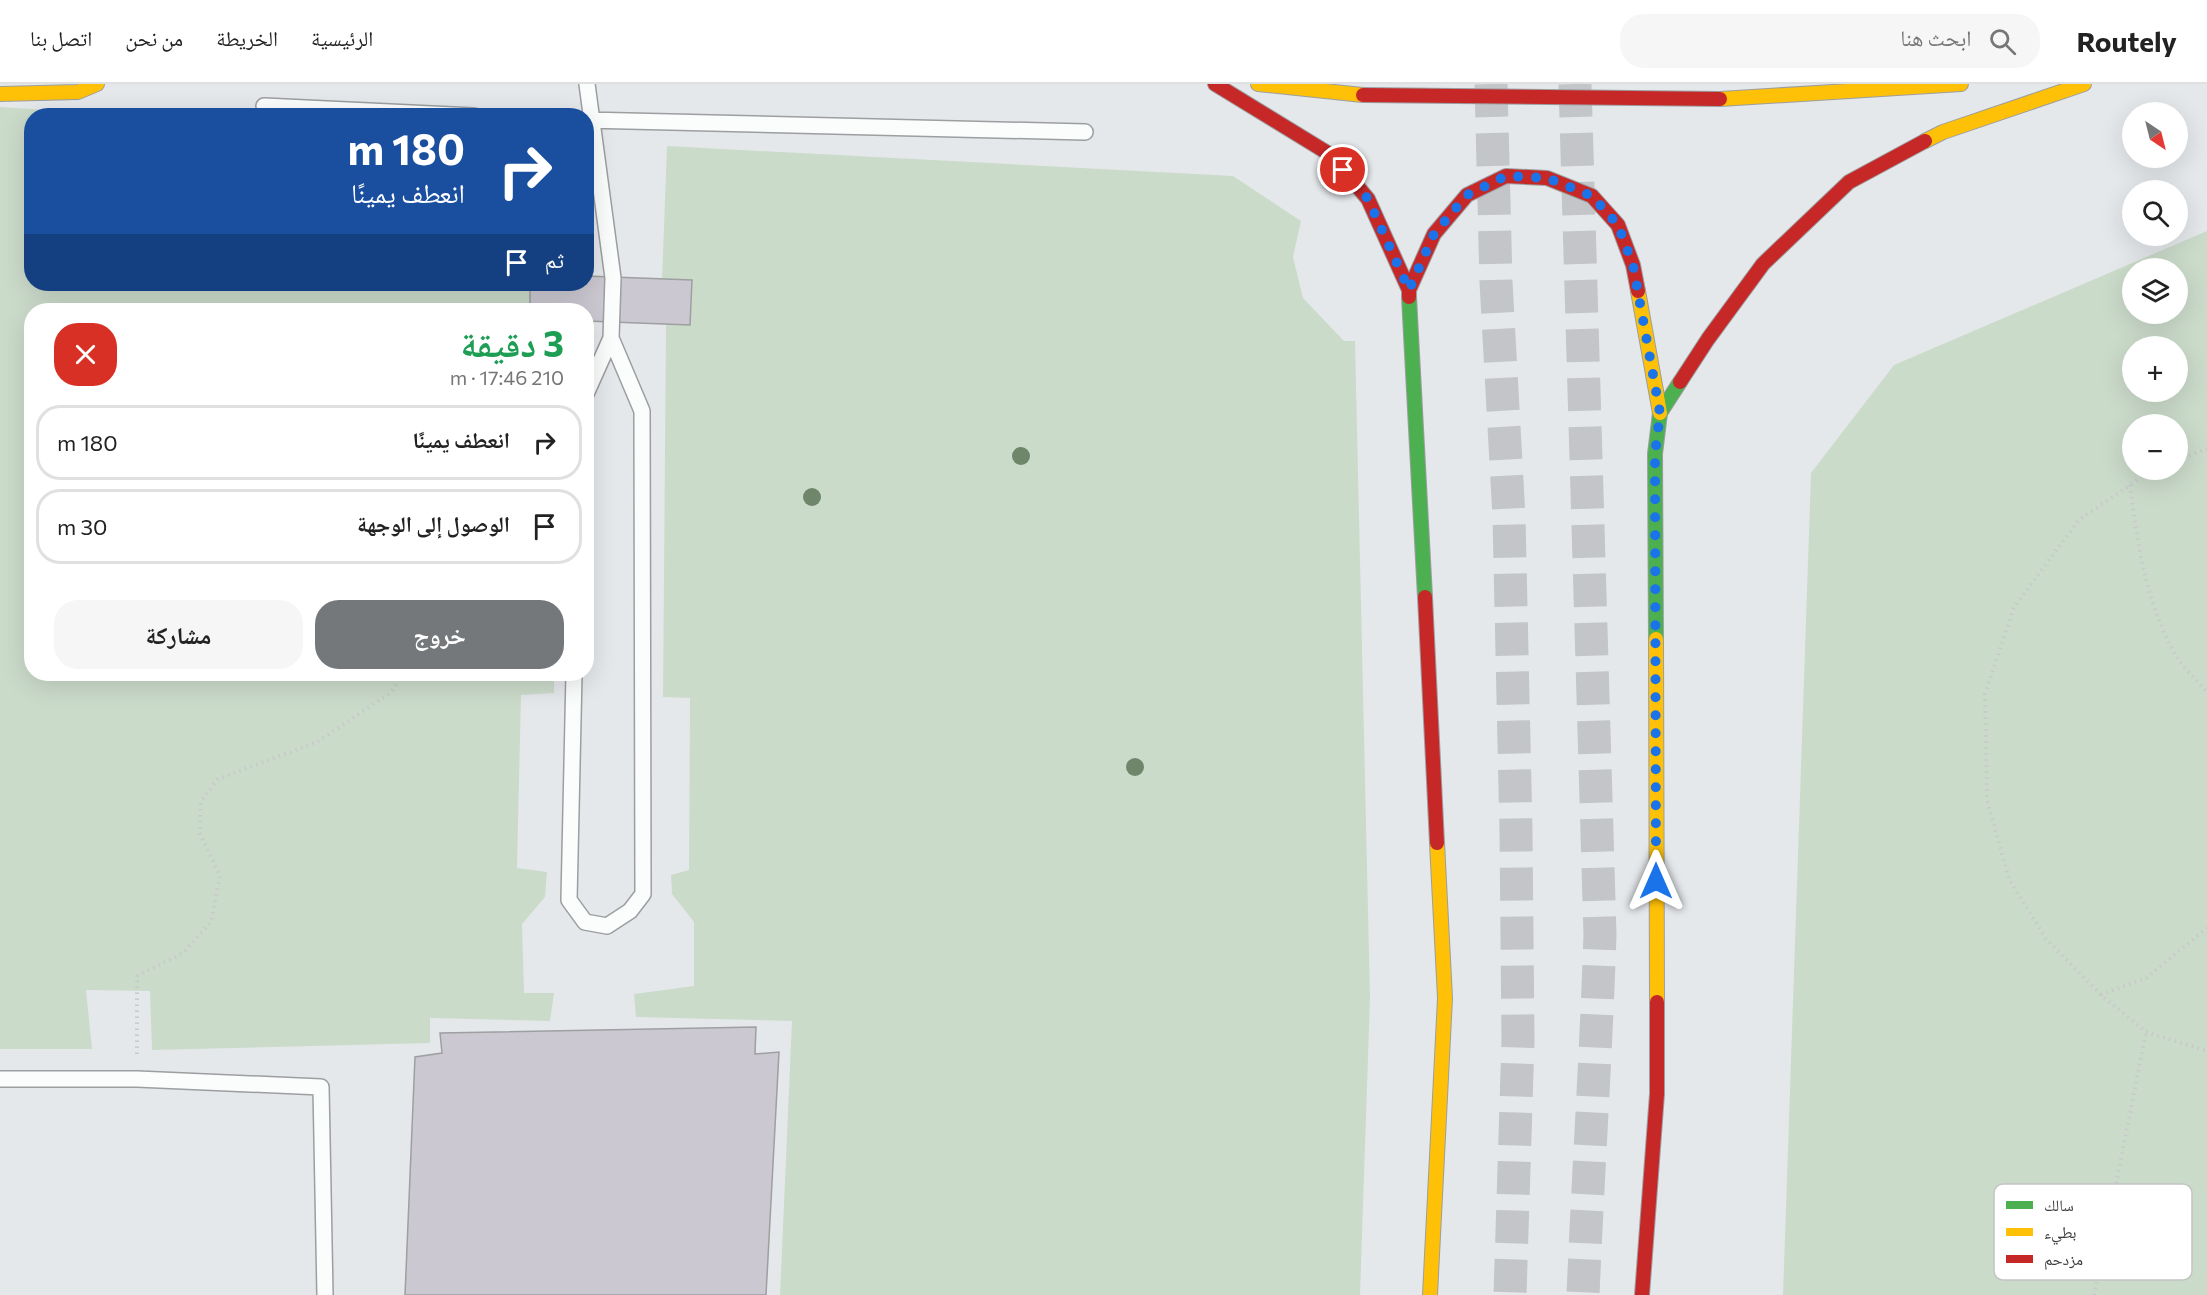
<!DOCTYPE html>
<html lang="ar">
<head>
<meta charset="utf-8">
<style>
	:root { --surface:#fff; --page:#f6f6f6; --text:#222; --muted:#767676; --line:#e0e0e0; --accent:#75787a }
	body { margin:0; font-family:Commissioner,"Noto Naskh Arabic",sans-serif; background:var(--page); color:var(--text); direction:rtl; height:100vh; display:flex; flex-direction:column; font-size:22px; white-space:nowrap }
	* { box-sizing:border-box; margin:0 }
	p { font-size:20px; color:var(--muted) }
	.icon { flex:none; width:33px; height:33px; fill:none; stroke:currentColor; stroke-width:2; stroke-linecap:round; stroke-linejoin:round }
	.map { position:relative; flex:1; overflow:hidden; direction:ltr }
	.drawer { position:absolute; left:24px; top:219px; width:570px; height:378px; display:flex; flex-direction:column; background:var(--surface); border-radius:24px; box-shadow:0 6px 24px #0002; direction:rtl }
	.drawer>* { flex:none }
	.hud { position:absolute; left:24px; top:24px; width:570px; height:183px; border-radius:24px; box-shadow:0 6px 24px #0002; direction:rtl; background:#1a4fa0; color:#fff; overflow:hidden }
	.needle { width:39px; rotate:145deg }
	.controls { position:absolute; left:2122px; top:18px; display:grid; gap:12px }
	.controls a { display:grid; place-items:center; width:66px; height:66px; border-radius:50%; background:var(--surface); box-shadow:0 6px 24px #0002; font-size:30px }
	.pin { position:absolute; display:grid; place-items:center; width:51px; height:51px; color:#fff; margin:-26px; border:3px solid #fff; border-radius:50%; box-shadow:0 2px 6px #0007 }
	.me { position:absolute; width:66px; margin:-33px; rotate:0deg; stroke-linejoin:round; filter:drop-shadow(0 0 4px #0008) }
	.turn { display:flex; align-items:center; gap:21px; height:126px; padding:0 30px; font-size:27px }
	.turn .icon { width:78px; height:78px; stroke-width:2.5 }
	.turn b { display:block; font-size:42px; line-height:51px }
	.then { display:flex; align-items:center; height:57px; padding:0 30px; background:#0003; gap:12px; font-size:22px }
	.round { display:grid; place-items:center; flex:none; width:63px; height:63px; border-radius:24px; background:var(--page) }
	.headline { display:flex; align-items:center; justify-content:space-between; height:102px; padding:0 30px }
	h1 { font-size:36px; font-weight:700; line-height:45px; color:#1e9e55 }
	.button { display:flex; gap:12px; margin-top:auto; padding:12px 30px }
	.button a { flex:1; height:69px; border-radius:24px; background:var(--accent); color:#fff; font-size:24px; font-weight:700; line-height:69px; text-align:center }
	.button a+a { background:var(--page); color:var(--text) }
	ul { padding:0; list-style:none }
	li { display:flex; align-items:center; gap:18px; height:75px; margin:0 12px 9px; padding:0 18px; border:3px solid var(--line); border-radius:24px }
	li div { flex:1 }
	li b { display:block; font-size:22px }
	li em { font-style:normal }
	header { display:flex; align-items:center; gap:36px; box-sizing:border-box; height:84px; padding:0 30px; background:var(--surface); border-bottom:2px solid var(--line) }
	header strong { font-size:28px }
	nav { display:flex; gap:33px; margin-inline-start:auto; font-size:21px }
	.search { width:420px; height:54px; background:var(--page); display:flex; align-items:center; gap:15px; box-sizing:border-box; padding:0 21px; border-radius:24px; color:var(--muted); font-size:22px }
	.map>svg:first-child { display:block }
</style>
</head>
<body>
<header>
<strong>Routely</strong>
<div class="search"><svg class="icon" aria-label="search" viewBox="0 0 24 24"><circle cx="10" cy="10" r="6"/><path d="M15 15l6 6"/></svg>ابحث هنا</div>
<nav><a>الرئيسية</a><a>الخريطة</a><a>من نحن</a><a>اتصل بنا</a></nav>
</header>
<div class="map">
<svg width="2207" height="1211" viewBox="0 0 2207 1211">
	<rect width="100%" height="100%" fill="#e5e8eb"/>
	<path fill="#cbdbca" fill-rule="evenodd" d="M0,23L122,31L32,32V200H530V226H32V590H554V609L521,611L517,784L547,788L545,813L522,840L524,909H554L550,937L430,934V959L152,966L150,907L86,906L92,965H0Z
		M667,62L1233,92L1301,137L1293,173L1303,214L1344,257H1355L1370,914L1360,1211H780L792,937L636,933L634,910L694,902V838L672,810L671,791L689,786L690,614L663,613L666,240L690,241L692,197L662,196Z
		M2207,147V1211H1783L1811,389L1894,281ZM2178,184V230H2133V184ZM2178,262V308H2133V262ZM2178,340V386H2133V340Z"/>
	<path fill="#cbc8d1" stroke="#9e9fa1" stroke-width="1.5" d="M586,192L692,196L690,241L586,237V226H530V200H586Z
		M756,943L755,970L779,968L766,1211H405L415,973L442,969L440,949Z"/>
	<g fill="none" stroke-linecap="round" stroke-linejoin="round">
		<path stroke="#c3c5c8" stroke-width="33" stroke-dasharray="33 16" stroke-linecap="butt" d="M1491,0L1496,198L1509,433L1516,748L1518,957L1510,1211
			M1575,0L1600,851C1596,971 1588,1091 1583,1211"/>
		<defs>
			<path id="lane" d="M264,22L474,32
				M586,36L1085,48
				M586,310L611,254
				M574,590L569,816L585,838L607,842L630,827L643,810L642,327L611,254L613,194L587,0
				M0,995H137L321,1003L325,1211"/>
			<path id="fast" d="M1409,213L1425,513
				M1656,555L1655,370L1660,329L1680,298"/>
			<path id="slow" d="M1258,0L1363,11
				M0,10L78,8L97,0
				M1720,15L1961,0
				M1925,57L1943,48L2084,0
				M1638,207L1660,329
				M1656,555L1657,918
				M1430,1211L1445,914L1437,759"/>
			<path id="jam" d="M1215,0L1331,71L1368,115L1409,206V213
				M1409,206L1434,150L1467,111L1506,92L1547,94L1592,112L1618,141L1633,181L1638,207
				M1680,298L1708,255L1763,180L1849,98L1925,57
				M1425,513L1437,759
				M1642,1211L1657,1010V918"/>
		</defs>
		<use href="#lane" stroke="#9c9ea0" stroke-width="18"/>
		<use href="#fast" stroke="#9c9ea0" stroke-width="16"/>
		<use href="#slow" stroke="#9c9ea0" stroke-width="16"/>
		<use href="#jam" stroke="#9c9ea0" stroke-width="16"/>
		<path stroke="#c8c9ca" stroke-width="4" stroke-dasharray="1.5 4.5" stroke-linecap="butt" d="M2178,376L2207,365
			M2152,386L2079,436L2014,523L1985,610L1987,716L2009,795L2046,855L2101,911L2146,948L2207,967
			M2130,401C2137,459 2146,517 2174,569C2182,583 2197,596 2207,608
			M2101,911L2146,894L2207,844
			M137,970V892L183,869L211,838L220,792L200,749L201,717L218,695L317,658L390,609L404,590
			M2094,1211L2146,948"/>
		<use href="#lane" stroke="#fbfcfc" stroke-width="15"/>
		<use href="#fast" stroke="#4caf50" stroke-width="14"/>
		<use href="#slow" stroke="#ffc107" stroke-width="14"/>
		<use href="#jam" stroke="#c62828" stroke-width="14"/>
		<defs>
			<path id="jam-bridge" d="M1363,11L1720,15"/>
		</defs>
		<use href="#jam-bridge" stroke="#9c9ea0" stroke-width="16" stroke-linecap="butt"/>
		<use href="#jam-bridge" stroke="#c62828" stroke-width="14"/>
	</g>
	<g fill="#6f866b">
		<circle cx="1021" cy="372" r="9"/>
		<circle cx="812" cy="413" r="9"/>
		<circle cx="1135" cy="683" r="9"/>
	</g>
	<g fill="none" stroke-linecap="round" stroke-linejoin="round">
		<path stroke="#1a73e8" stroke-width="10" stroke-dasharray="0 18" d="M1343,86L1368,115L1409,206L1434,150L1467,111L1506,92L1547,94L1592,112L1618,141L1633,181L1660,329L1655,370L1656,797"/>
	</g>
	<rect x="1994" y="1100" width="198" height="96" rx="9" fill="#fff" stroke="#c4c4c5" stroke-width="1.5"/>
	<rect x="2006" y="1117" width="27" height="8" fill="#4caf50"/>
	<rect x="2006" y="1144" width="27" height="8" fill="#ffc107"/>
	<rect x="2006" y="1171" width="27" height="8" fill="#c62828"/>
	<g font-size="16" fill="#393b3d">
		<text x="2044" y="1127">سالك</text>
		<text x="2044" y="1154">بطيء</text>
		<text x="2044" y="1181">مزدحم</text>
	</g>
</svg>
<div class="controls">
<a><svg class="needle" viewBox="-14 -14 28 28"><path d="M0-13l5 13h-10z" fill="#e53935"/><path d="M0 13l5-13h-10z" fill="#767676"/></svg></a>
<a><svg class="icon" aria-label="search" viewBox="0 0 24 24"><circle cx="10" cy="10" r="6"/><path d="M15 15l6 6"/></svg></a>
<a><svg class="icon" aria-label="layers" viewBox="0 0 24 24"><path d="M12 4l9 5-9 5-9-5zM3 14l9 5 9-5"/></svg></a>
<a>+</a>
<a>−</a>
</div>
<div class="pin" style="left:1343px;top:86px;background:#d93025"><svg class="icon" aria-label="arrive" viewBox="0 0 24 24"><path d="M6 21V4h12l-3 4 3 4H6"/></svg></div>
<svg class="me" style="left:1656px;top:797px" viewBox="-20 -20 40 40"><path d="M0-17L14 15 0 8-14 15z" fill="#1a73e8" stroke="#fff" stroke-width="4"/></svg>
<div class="hud">
<div class="turn"><svg class="icon" aria-label="right" viewBox="0 0 24 24"><path d="M7 20v-9h11M14 6l5 5-5 5"/></svg><div><b>180 m</b>انعطف يمينًا</div></div>
<div class="then">ثم<svg class="icon" aria-label="arrive" viewBox="0 0 24 24"><path d="M6 21V4h12l-3 4 3 4H6"/></svg></div>
</div>
<section class="drawer">
<div class="headline"><div><h1>3 دقيقة</h1><p>210 m · 17:46</p></div><a class="round" style="background:#d93025;color:#fff"><svg class="icon" aria-label="close" viewBox="0 0 24 24"><path d="M6 6l12 12M18 6L6 18"/></svg></a></div>
<ul>
<li><svg class="icon" aria-label="right" viewBox="0 0 24 24"><path d="M7 20v-9h11M14 6l5 5-5 5"/></svg><div><b>انعطف يمينًا</b></div><em>180 m</em></li>
<li><svg class="icon" aria-label="arrive" viewBox="0 0 24 24"><path d="M6 21V4h12l-3 4 3 4H6"/></svg><div><b>الوصول إلى الوجهة</b></div><em>30 m</em></li>
</ul>
<div class="button"><a>خروج</a><a>مشاركة</a></div>
</section>
</div>
</body>
</html>
